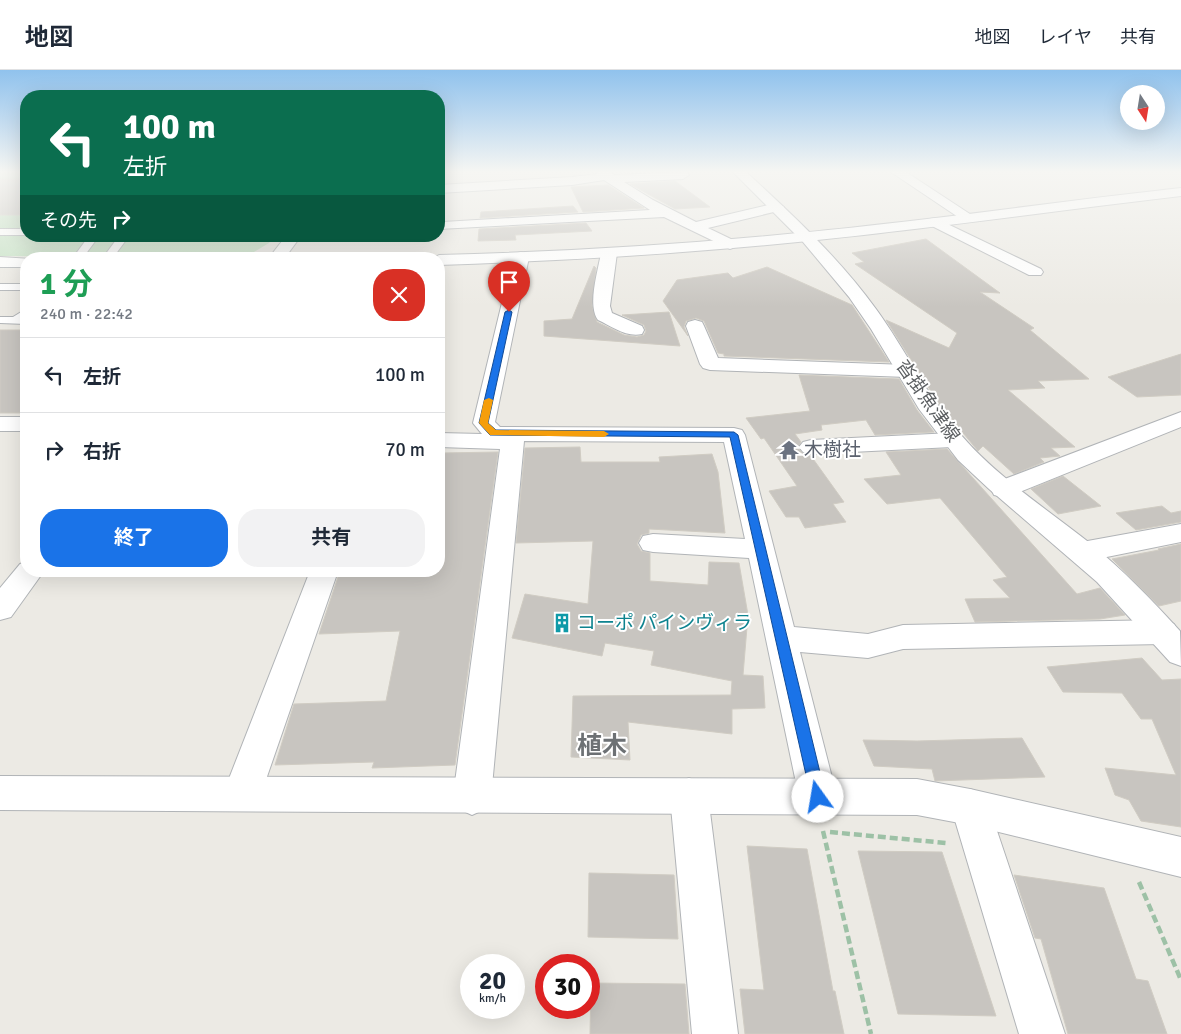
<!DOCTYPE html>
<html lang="ja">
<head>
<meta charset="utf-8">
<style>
	:root { --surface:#fff; --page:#f2f2f3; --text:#1f2937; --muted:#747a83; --line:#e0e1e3; --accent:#1a73e8 }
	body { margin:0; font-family:Signika,"Noto Sans JP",sans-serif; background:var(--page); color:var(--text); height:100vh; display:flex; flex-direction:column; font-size:19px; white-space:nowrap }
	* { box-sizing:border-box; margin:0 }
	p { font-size:16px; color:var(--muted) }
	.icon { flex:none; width:28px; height:28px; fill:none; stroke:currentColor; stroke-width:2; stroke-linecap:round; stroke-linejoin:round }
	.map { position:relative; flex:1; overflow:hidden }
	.sheet { position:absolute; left:20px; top:182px; width:425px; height:325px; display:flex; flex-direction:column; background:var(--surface); border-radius:20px; box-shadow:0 5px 20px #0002 }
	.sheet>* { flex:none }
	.guide { position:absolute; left:20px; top:20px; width:425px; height:152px; border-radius:20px; box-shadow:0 5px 20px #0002; background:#0b6e4f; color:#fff; overflow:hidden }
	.needle { width:32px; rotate:168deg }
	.fabs { position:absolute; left:1120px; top:15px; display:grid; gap:10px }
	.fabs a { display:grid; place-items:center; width:45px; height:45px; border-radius:50%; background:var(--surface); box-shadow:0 5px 20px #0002; font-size:25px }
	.speed { position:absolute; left:460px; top:884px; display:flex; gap:10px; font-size:25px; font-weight:700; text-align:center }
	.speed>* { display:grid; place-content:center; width:65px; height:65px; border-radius:50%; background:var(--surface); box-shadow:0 5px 20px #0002; line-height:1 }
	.speed small { font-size:12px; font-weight:400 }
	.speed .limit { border:8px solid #d22; background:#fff; color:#111 }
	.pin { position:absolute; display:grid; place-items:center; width:42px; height:42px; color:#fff; margin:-51px -21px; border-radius:50% 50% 50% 0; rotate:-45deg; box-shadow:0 0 5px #0007 }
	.pin .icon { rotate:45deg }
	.me { position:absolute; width:55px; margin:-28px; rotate:347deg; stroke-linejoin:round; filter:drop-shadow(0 0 4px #0008) }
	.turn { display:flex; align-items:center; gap:18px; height:105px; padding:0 20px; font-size:22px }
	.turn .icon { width:65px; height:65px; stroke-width:2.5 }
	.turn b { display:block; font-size:35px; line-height:42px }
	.then { display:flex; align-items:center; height:48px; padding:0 20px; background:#0003; gap:10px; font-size:19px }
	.round { display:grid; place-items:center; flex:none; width:52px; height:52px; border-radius:20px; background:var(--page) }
	.overview { display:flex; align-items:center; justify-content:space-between; height:85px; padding:0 20px }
	h1 { font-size:30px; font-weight:700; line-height:38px; color:#1e9e55 }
	.cta { display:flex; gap:10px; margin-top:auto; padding:10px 20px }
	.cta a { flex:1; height:58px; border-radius:20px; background:var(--accent); color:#fff; font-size:20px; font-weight:700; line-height:58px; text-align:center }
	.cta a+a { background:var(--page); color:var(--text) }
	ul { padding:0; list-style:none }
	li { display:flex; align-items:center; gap:15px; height:75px; padding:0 20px; border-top:1px solid var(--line) }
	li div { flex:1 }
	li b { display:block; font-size:19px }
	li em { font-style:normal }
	header { display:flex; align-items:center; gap:30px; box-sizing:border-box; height:70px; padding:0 25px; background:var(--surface); border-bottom:1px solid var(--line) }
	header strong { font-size:24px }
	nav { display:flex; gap:28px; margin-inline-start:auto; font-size:18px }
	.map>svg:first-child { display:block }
</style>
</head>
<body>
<header>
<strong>地図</strong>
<nav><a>地図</a><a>レイヤ</a><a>共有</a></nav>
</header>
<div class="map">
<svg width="1181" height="964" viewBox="0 0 1181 964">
	<rect width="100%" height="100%" fill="#eceae4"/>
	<path fill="#c4e1c3" d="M0,102H26V166H275L269,173L244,188L0,186Z"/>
	<path fill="#c8c5c0" stroke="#d0ccc3" d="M0,109H26V145H0Z
		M675,111L710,137L675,139L630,114Z
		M608,115L644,138L583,142L571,117Z
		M573,136L578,142L480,148L481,142Z
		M586,153L592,161L515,165L516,170L478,171L479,159Z
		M926,169L1000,223L980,222L1034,258L1030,260L1089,309L1038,311L1045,318L1008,320L1075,377L1051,378L1060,386L1040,388L1044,392L1014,404L983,376L978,381L939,334L886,250L949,278L957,263L855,194L864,192L852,183Z
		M594,196L596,198L592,236L597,252L624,265L637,267L644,265L646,261L644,255L622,245L669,242L680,276L544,266V251L572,249Z
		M767,197L852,235L889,292L724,286V284L718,283L704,251L696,248L686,251L684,257L688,266L663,231L677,210L728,203L733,208Z
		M0,260H26V343H0Z
		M1181,284V325L1137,327L1108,307Z
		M799,305L899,309L917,340L934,362L875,365L866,350L821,355L822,360L795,364L801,372L798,378L803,384L811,386L844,432L833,434L846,452L805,458L799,447H786L769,421L797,416L764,368L761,369L746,348L810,341Z
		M580,377L581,392H660L659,387L712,384L718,402L725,463L649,459V463L641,465L637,474L641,481L650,483V511L708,515L709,492L739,493L748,545L743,605L763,606L765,638L732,639V664L628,652L630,690L571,687L573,626L731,625L732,611L651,595L654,581L605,573L602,586L512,568L525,524L588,534L593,471L516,473L525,378Z
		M947,379L1077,524L1100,518L1125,545L1100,549L975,552L965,529L1010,528L993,510L1007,507L940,428L887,434L864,409L901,405L886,382Z
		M498,382L455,695L372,698L374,692L275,695L294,634L386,631L400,561L319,564L340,501H439V398L442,383Z
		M1063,406L1101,436L1058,444L1031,419Z
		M1162,436L1171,443L1181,441V452L1136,460L1116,443Z
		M1181,474V531L1159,536L1112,489L1159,480L1158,479Z
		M1142,588L1162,610L1181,609V757L1141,751L1129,730L1115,725L1105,698L1176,705L1152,649H1141L1122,623L1063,622L1047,597Z
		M1022,668L1045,707L935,711L932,699L874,696L863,670L917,671Z
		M747,776L807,779L833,921H835L844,964H745L740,919L764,920Z
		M858,781L942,782L996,946L898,944Z
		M589,803L674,805L678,869L588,867Z
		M1014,805L1104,818L1136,909L1148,911L1167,964H1068L1041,869L1035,868Z
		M591,913L685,914L689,964H590Z"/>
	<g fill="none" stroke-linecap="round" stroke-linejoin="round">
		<defs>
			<path id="service" d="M0,159H26V165H0Z
				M89,166H99L82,189H72Z
				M119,166H129L112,189H102Z
				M0,214H26V220H0Z
				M26,239V254L0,253V247H13Z"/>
			<path id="minor" d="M596,102H610L614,105L687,102L689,105L683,109L624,112L653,130L696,152L777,133L784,137L782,140L708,158L735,171L738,174L735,177L730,179L664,147L439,159V153L443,152L650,140L604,110L572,115L439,123V115L572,107L597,104Z
				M891,102H906L976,148L974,151H964Z
				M935,148L1041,199L1043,202L1041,205H1029L930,155L928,152L930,149Z
				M286,166H301L284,189H268Z
				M609,178L615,180L617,183L610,236L612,243L642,256L644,260L642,264C627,268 611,256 598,250C587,235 598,201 601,183L603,180Z
				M521,182L527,184L529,187L495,352L500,357H513L734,358L742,360L745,365L794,557L868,564L903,555L1163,550L1174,554L1178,562L1174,570L1163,574L903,579L868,588L800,582L837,727L831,739L818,745L805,739L799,727L749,488L653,482L643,480L639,473L643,466L653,464L745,469L724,372L524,371L491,727L485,739L472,745L459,739L453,727L500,379L439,377V363L482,364L473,353L513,187L515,184Z
				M695,250L702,252L704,256L718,288L907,295L914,297L917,301L914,305L907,307L710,300L703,298L700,294L686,256L688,252Z
				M1181,342V357L1012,425L1003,427L994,425L991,419L994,413Z
				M0,347H26V361H0Z
				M952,363L960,365L964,370L960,375L952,377L811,384L803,382L799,377L803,372L811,370Z
				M1181,454V472L1082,492L1072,489L1068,482L1072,475L1082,472Z
				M26,492V501H44L11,547L0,550V518L20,494Z
				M310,501H338L261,724L255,736L242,741L229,736L223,724Z
				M689,708L702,714L708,726L738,964H692L670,726L676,714Z
				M970,719L983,724L989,737L1065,964H1019L951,737L957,724Z"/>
			<path id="tertiary" d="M1181,118V126C1053,141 926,159 798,172C678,184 559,191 439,195V189H432L439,185C559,182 678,175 798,163C926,151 1053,132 1181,118Z
				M0,187L32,189H26V197H0Z
				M0,706L917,709L970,719L1181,767V807L970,755L917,745L0,740Z"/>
			<path id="secondary" d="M733,102H746C793,145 839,188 876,239C906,280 927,327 961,365C998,408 1047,439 1091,474C1123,500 1152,530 1180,561L1181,596L1170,592L1097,512L989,419L958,390L919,339L871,259L849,227L803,172Z"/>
		</defs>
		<use href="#service" stroke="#b1b4b7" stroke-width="2"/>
		<use href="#minor" stroke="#b1b4b7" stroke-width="2"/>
		<use href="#tertiary" stroke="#b1b4b7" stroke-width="2"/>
		<use href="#secondary" stroke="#b0b3b7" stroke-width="2"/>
		<path stroke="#9dc1a6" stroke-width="4.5" stroke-dasharray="8 4" stroke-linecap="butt" d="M823,761L871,964
			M830,762L946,773
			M1139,812L1181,910"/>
		<use href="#service" fill="#fff" fill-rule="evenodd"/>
		<use href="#minor" fill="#fff" fill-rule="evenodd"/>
		<use href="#tertiary" fill="#fff" fill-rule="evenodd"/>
		<use href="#secondary" fill="#fff" fill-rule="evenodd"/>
	</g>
	<linearGradient id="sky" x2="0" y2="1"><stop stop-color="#90c2ed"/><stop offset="0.43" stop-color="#f6f6f3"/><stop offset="1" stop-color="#f6f6f3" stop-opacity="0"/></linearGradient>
	<rect width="1181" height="237" fill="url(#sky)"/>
	<path fill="#1a73e8" stroke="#114b97" d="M509,240L512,242L488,353L496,360L734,362L738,365L826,727L824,732L818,734L813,732L811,727L730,367L490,365L479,353L505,242Z"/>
	<path fill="#f59e0b" d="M489,328L493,330L488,353L496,360L604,361L609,364L604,367L490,365L479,353L484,330Z"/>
	<defs>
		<symbol id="temple-bare" viewBox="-9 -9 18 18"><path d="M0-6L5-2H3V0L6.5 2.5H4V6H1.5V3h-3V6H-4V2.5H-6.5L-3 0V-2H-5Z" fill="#6b7280" stroke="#fff" stroke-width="2.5" paint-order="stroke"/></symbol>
		<symbol id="building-bare" viewBox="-9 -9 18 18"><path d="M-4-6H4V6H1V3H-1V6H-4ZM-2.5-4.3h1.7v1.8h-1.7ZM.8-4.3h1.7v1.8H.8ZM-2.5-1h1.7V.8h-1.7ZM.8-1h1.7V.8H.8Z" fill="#0f9aa8" stroke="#fff" stroke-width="2.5" paint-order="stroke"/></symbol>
	</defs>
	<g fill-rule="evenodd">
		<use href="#temple-bare" x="775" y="366" width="28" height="28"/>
		<use href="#building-bare" x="548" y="539" width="28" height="28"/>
	</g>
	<g text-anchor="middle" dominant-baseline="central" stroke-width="4" stroke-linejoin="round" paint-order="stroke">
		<g font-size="19" fill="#5c5f62" stroke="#fff">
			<text transform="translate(928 331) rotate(55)">沓掛魚津線</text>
		</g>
		<g font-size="19" fill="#5b616d" stroke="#fff" text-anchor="start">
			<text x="804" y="380">木樹社</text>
		</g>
		<g font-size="19" fill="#0d838f" stroke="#fff" text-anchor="start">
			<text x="577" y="553">コーポ パインヴィラ</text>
		</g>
		<g font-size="25" font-weight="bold" fill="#6d7174" stroke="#fff">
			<text x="602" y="675">植木</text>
		</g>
	</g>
</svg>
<div class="fabs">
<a><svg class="needle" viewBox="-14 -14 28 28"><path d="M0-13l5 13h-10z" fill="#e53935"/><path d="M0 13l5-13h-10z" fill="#747a83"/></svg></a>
</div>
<div class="speed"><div>20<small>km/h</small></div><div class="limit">30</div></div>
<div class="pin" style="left:509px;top:242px;background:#d93025"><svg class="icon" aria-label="arrive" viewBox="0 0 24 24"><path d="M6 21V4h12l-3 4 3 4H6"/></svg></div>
<svg class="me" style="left:818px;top:727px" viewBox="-20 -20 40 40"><circle r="19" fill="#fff"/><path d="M0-13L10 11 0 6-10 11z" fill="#1a73e8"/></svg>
<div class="guide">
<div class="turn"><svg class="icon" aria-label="left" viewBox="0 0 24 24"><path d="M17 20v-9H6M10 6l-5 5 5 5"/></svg><div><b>100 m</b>左折</div></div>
<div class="then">その先<svg class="icon" aria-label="right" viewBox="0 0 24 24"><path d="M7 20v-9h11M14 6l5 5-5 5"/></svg></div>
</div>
<section class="sheet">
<div class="overview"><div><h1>1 分</h1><p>240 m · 22:42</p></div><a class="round" style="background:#d93025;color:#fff"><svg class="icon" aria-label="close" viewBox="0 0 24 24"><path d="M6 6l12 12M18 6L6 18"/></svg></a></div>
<ul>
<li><svg class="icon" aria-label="left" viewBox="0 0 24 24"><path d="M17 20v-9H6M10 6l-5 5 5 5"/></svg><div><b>左折</b></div><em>100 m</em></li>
<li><svg class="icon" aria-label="right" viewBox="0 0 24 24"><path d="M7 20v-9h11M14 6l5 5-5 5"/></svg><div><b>右折</b></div><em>70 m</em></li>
</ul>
<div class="cta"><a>終了</a><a>共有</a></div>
</section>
</div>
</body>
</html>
